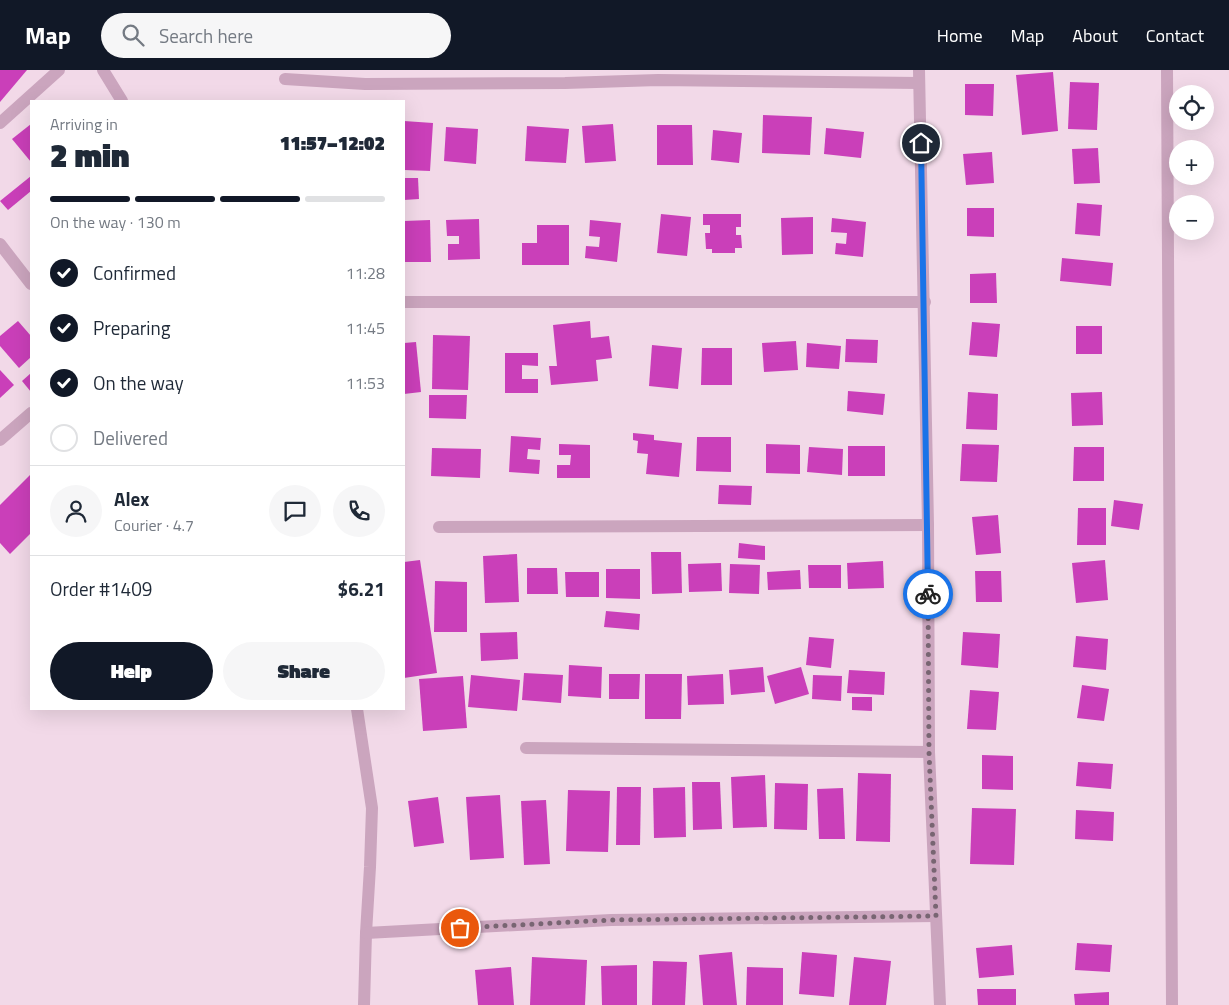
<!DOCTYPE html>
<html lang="en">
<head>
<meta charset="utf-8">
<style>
	body { margin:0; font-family:"Titillium Web",sans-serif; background:#f6f6f7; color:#1f2937; height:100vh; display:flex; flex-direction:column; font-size:19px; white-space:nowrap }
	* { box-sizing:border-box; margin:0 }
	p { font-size:16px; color:#747a83 }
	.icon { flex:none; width:28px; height:28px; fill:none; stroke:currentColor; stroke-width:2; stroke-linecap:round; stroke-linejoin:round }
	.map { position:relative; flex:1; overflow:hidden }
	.drawer { position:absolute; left:30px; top:30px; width:375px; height:610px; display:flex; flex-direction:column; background:#fff; border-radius:0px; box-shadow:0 5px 20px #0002 }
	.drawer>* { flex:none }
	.controls { position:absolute; left:1169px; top:15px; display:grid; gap:10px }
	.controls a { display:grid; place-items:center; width:45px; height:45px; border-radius:50%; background:#fff; box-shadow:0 5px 20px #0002; font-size:25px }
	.pin { position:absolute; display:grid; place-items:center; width:42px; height:42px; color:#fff; margin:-21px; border:2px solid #fff; border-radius:50%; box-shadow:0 1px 5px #0007 }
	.courier { position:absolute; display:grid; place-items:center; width:50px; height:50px; margin:-25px; border:4px solid #1a73e8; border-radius:50%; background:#fff; color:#222; box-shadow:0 1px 6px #0007 }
	.overview em { font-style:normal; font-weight:800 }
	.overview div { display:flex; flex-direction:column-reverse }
	.overview { display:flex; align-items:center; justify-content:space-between; height:85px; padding:0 20px }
	h1 { font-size:32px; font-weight:800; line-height:38px }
	.bar { display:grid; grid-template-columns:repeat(4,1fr); gap:8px 5px; align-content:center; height:60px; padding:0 20px }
	.bar i { height:6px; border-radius:4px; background:#e0e1e3 }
	.bar .on { background:#111827 }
	.bar p { grid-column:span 4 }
	.line { display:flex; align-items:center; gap:12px; padding:0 20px; border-top:1px solid #e0e1e3 }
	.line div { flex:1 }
	.round { display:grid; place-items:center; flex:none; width:52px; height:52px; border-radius:26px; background:#f6f6f7 }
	ol { padding:0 20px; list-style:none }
	li { display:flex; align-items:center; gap:15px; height:55px }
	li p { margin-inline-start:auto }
	li .icon { padding:5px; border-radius:50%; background:#111827; color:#fff; stroke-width:4 }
	li:last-child { color:#747a83 }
	li i { width:28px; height:28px; border:2px solid #e0e1e3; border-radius:50% }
	.action { display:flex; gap:10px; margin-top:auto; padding:10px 20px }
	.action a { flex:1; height:58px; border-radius:30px; background:#111827; color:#fff; font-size:20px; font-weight:800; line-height:58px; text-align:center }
	.action a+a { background:#f6f6f7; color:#1f2937 }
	header { display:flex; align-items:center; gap:30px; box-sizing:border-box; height:70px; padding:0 25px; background:#111827; color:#fff }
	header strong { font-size:24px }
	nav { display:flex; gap:28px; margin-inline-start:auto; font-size:18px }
	.search { width:350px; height:45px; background:#f6f6f7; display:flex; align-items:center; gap:12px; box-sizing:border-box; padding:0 18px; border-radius:28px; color:#747a83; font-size:19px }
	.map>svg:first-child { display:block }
	.building { fill:#ca3fb9 }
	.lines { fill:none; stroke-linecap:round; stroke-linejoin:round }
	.minor { stroke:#cba5be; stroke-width:12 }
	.done { stroke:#786572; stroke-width:5; stroke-dasharray:0 9 }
	.route { stroke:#1a73e8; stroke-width:6 }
</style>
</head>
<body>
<header>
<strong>Map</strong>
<div class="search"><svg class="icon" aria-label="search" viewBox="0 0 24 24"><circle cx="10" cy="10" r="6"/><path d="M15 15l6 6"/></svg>Search here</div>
<nav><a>Home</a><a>Map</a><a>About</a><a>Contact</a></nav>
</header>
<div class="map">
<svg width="1229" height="935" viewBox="0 0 1229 935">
	<rect width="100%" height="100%" fill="#f2d9e8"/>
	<!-- building -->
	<g class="building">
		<path d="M0,0h27l-27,32z"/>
		<path d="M1053,2l5,59 -36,4 -6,-60z"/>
		<path d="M1070,12l29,1 -2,47 -29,-1z"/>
		<path d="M965,14h29l-1,32 -28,-1z"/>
		<path d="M763,45l49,2 -2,38 -48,-2z"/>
		<path d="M404,51l29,2 -3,48 -26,-1z"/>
		<path d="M31,54v38l-19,-23z"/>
		<path d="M613,54l3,37 -31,2 -3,-37z"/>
		<path d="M657,55h35l1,40h-36z"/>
		<path d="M527,56l42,3 -3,34 -41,-2z"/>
		<path d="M446,57l32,2 -2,35 -32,-3z"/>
		<path d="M826,58l38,4 -3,26 -37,-4z"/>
		<path d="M713,60l29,3 -3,30 -28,-3z"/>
		<path d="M1098,78l2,35 -26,1 -2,-35z"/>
		<path d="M992,82l2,31 -28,2 -3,-31z"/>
		<path d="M31,106v15l-23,19 -8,-9z"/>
		<path d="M404,108h14l1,21 -15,1z"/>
		<path d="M1077,133l25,2 -2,31 -25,-2z"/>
		<path d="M967,138h27v29l-27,-1z"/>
		<path d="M661,144l30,3 -4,39 -30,-3z"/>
		<path d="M703,144h38v13h-5v8h5l1,13h-7v5h-23v-4h-6l-1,-16h5v-8h-7z"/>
		<path d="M813,147v37l-31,1 -1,-37z"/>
		<path d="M832,148l34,4 -3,35 -28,-3 1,-11 10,1 1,-11 -16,-1z"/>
		<path d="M479,149l1,40 -32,1v-16h11v-8h-12l-1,-16z"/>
		<path d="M430,150l1,42h-27v-41z"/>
		<path d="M590,150l31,3 -4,39 -32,-4 1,-12 13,1 1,-10 -11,-1z"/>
		<path d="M537,155h32v40h-47v-22h15z"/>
		<path d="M1062,188l51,5 -2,23 -51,-5z"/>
		<path d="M996,203l1,30h-27v-29z"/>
		<path d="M18,251l13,15v21l-12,11 -19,-22v-10z"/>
		<path d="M590,251l1,17 18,-2 3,22 -16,2 2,21 -47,4 -2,-19h8l-4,-41z"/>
		<path d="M972,252l28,2 -3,33 -28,-2z"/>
		<rect x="1076" y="256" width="26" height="28"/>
		<path d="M433,265l37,1 -2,54 -36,-1z"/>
		<path d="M846,269l32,1 -1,23 -32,-1z"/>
		<path d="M796,271l2,29 -34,2 -2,-29z"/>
		<path d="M416,272l5,50 -17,2v-51z"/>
		<path d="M807,273l34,3 -2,23 -33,-2z"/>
		<path d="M652,275l30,3 -4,41 -29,-3z"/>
		<path d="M702,278h30v37h-31z"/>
		<path d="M505,283h33v13l-16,-1v14h16v14h-33z"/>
		<path d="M0,300l14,15 -14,13z"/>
		<path d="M31,303v19l-9,-11z"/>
		<path d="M848,321l37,3 -2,21 -36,-4z"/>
		<path d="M968,322l30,2 -1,36 -31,-1z"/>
		<path d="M1102,322l1,33 -31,1 -1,-33z"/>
		<path d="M429,325h38l-1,24 -37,-1z"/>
		<path d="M633,363l21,2v5l28,3 -3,34 -33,-3 2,-20 -11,-1 1,-12 -5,-1z"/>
		<path d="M511,366l30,2 -1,12 -12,-1 -1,10 13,1 -1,14 -30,-2z"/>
		<path d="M697,367h34v35l-35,-1z"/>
		<path d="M559,374l31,1v33h-33v-13h13l1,-10h-12z"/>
		<path d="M766,374l34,1v29l-34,-1z"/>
		<path d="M962,374l37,1 -2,37 -37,-1z"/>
		<rect x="848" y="376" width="37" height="30"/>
		<path d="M809,377l34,2 -1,26 -35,-3z"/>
		<path d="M1074,377h30v34h-31z"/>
		<path d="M432,378l49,1 -1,29 -49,-2z"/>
		<path d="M31,404v59l-21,21 -10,-11v-38z"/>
		<path d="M719,415l33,1 -1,19 -33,-1z"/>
		<path d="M1114,430l29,4 -4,26 -28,-4z"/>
		<path d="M1078,438h28v37h-29z"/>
		<path d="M998,445l3,38 -25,2 -4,-38z"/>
		<path d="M739,473l26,3v14l-27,-2z"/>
		<path d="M651,482h30l1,41 -30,1z"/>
		<path d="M517,484l2,48 -34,1 -2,-47z"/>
		<path d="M420,490l17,113 -33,5v-116z"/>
		<path d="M1105,490l3,40 -32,3 -4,-40z"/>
		<path d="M883,491l1,27 -36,1 -1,-26z"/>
		<path d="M721,493l1,28 -33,1 -1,-28z"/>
		<path d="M730,494l30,1 -1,29 -30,-1z"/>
		<path d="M808,495h33v23h-32z"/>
		<path d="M527,498h30l1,26h-31z"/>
		<path d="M606,499h34v30l-34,-1z"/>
		<path d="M800,500l1,19 -33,1 -1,-18z"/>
		<path d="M975,501h26l1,31h-26z"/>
		<path d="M565,502h34v25h-33z"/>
		<path d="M435,511l32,1v50h-33z"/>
		<path d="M606,541l34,3 -1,16 -35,-3z"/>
		<path d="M517,562l1,27 -37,2 -1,-28z"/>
		<path d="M963,562l37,2 -2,34 -37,-3z"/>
		<path d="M1076,566l32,3 -2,31 -33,-3z"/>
		<path d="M809,567l25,2 -3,29 -25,-3z"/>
		<path d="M569,595l33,2 -1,31 -33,-2z"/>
		<path d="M763,597l2,25 -34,3 -2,-25z"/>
		<path d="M801,597l8,27 -34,10 -8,-28z"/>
		<path d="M849,600l36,2 -1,23 -37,-2z"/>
		<path d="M524,603l39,2 -2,28 -39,-3z"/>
		<path d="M609,604h31l-1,25h-30z"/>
		<path d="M645,604h37l-1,45h-36z"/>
		<path d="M723,604l1,30 -36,1 -1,-29z"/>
		<path d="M471,605l49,5 -3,31 -49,-4z"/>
		<path d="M813,605l29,1 -1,25 -29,-2z"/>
		<path d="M463,606l4,52 -44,3 -4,-52z"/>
		<path d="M1082,615l27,4 -5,32 -27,-3z"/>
		<path d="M970,620l29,2 -3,38 -29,-1z"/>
		<path d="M852,627h20v14l-20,-1z"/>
		<path d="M982,685l31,1v34l-31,-1z"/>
		<path d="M1078,692l35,2 -2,25 -35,-3z"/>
		<path d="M858,703l33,1 -1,68 -34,-1z"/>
		<path d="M765,705l2,52 -34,1 -2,-51z"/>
		<path d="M692,712h28l2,47 -29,1z"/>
		<path d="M775,713l33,1 -1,46 -33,-1z"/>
		<path d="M617,717h24l-1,58h-24z"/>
		<path d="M685,717l1,50 -32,1 -1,-50z"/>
		<path d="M843,718l2,51h-26l-2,-50z"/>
		<path d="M568,720l42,1 -2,61 -42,-1z"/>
		<path d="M500,725l4,63 -34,2 -4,-63z"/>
		<path d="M438,727l6,46 -30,4 -6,-46z"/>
		<path d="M546,730l4,64 -26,1 -3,-64z"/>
		<path d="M972,738l44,1 -2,56 -44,-1z"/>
		<path d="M1076,740l38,2 -1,29 -38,-2z"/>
		<path d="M1077,873l35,2 -2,27 -35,-2z"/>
		<path d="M1012,875l2,30 -35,3 -3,-30z"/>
		<path d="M732,882l5,53h-34l-4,-50z"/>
		<path d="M802,882l35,3 -3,42 -35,-3z"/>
		<path d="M532,887l55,3 -2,45h-55z"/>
		<path d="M854,887l37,4 -5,44h-37z"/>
		<path d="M653,891l34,1 -2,43h-33z"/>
		<path d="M637,895v40h-35l-1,-39z"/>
		<path d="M511,897l3,38h-36l-3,-35z"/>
		<path d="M747,897l36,1v37h-37z"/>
		<path d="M977,919h39v16h-38z"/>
		<path d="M1109,922v13h-34l-1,-11z"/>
	</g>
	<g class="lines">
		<!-- minor -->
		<g class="minor">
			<path d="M103,0l19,31"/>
			<path d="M919,0l9,455 1,227 11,253"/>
			<path d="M1167,0l5,935"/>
			<path d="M285,9l80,5 200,-1 93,-3 261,3"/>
			<path d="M0,53l59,-53"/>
			<path d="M0,174l31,40"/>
			<path d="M404,232h521"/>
			<path d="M0,370l31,-27"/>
			<path d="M439,457l489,-2"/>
			<path d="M357,639l15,99 -2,59 -4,66 -2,72"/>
			<path d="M526,678l403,4"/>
			<path d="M366,863l245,-13 325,-4"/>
		</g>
	</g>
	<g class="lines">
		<!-- done -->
		<path class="done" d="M460,858l151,-8 325,-4 -7,-164 -1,-158"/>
		<!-- route -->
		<path class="route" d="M921,73l7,451"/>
	</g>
</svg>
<div class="controls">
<a><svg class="icon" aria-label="locate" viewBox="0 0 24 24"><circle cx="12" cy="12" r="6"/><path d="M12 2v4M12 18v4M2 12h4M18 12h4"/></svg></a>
<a>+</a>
<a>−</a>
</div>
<div class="pin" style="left:460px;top:858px;background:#ea580c"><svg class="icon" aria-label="bag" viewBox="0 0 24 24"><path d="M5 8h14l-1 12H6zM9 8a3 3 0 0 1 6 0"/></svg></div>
<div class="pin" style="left:921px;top:73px;background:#1f2937"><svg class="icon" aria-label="home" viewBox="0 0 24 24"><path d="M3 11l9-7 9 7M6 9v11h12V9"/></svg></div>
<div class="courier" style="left:928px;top:524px"><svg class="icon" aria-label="bike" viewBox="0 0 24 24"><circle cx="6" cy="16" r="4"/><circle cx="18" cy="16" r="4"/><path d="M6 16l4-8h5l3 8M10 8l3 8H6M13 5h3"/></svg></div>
<section class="drawer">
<div class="overview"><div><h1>2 min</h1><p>Arriving in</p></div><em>11:57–12:02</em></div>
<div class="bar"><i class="on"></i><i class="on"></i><i class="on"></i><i></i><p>On the way · 130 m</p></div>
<ol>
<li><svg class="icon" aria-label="check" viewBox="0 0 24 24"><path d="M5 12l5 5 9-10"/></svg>Confirmed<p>11:28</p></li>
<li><svg class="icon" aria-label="check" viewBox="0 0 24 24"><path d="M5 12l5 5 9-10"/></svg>Preparing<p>11:45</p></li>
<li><svg class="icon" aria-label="check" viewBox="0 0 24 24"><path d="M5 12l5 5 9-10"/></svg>On the way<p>11:53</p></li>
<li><i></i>Delivered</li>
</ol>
<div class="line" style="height:90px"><a class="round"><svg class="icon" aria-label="person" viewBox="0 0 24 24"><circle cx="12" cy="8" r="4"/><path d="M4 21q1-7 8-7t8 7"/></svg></a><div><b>Alex</b><p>Courier · 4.7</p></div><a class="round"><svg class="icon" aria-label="chat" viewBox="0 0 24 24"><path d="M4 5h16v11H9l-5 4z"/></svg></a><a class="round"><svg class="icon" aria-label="phone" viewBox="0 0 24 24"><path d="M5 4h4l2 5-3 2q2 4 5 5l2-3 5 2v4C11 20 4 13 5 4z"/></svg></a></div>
<div class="line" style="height:65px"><div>Order #1409</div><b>$6.21</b></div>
<div class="action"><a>Help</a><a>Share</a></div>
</section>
</div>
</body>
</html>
